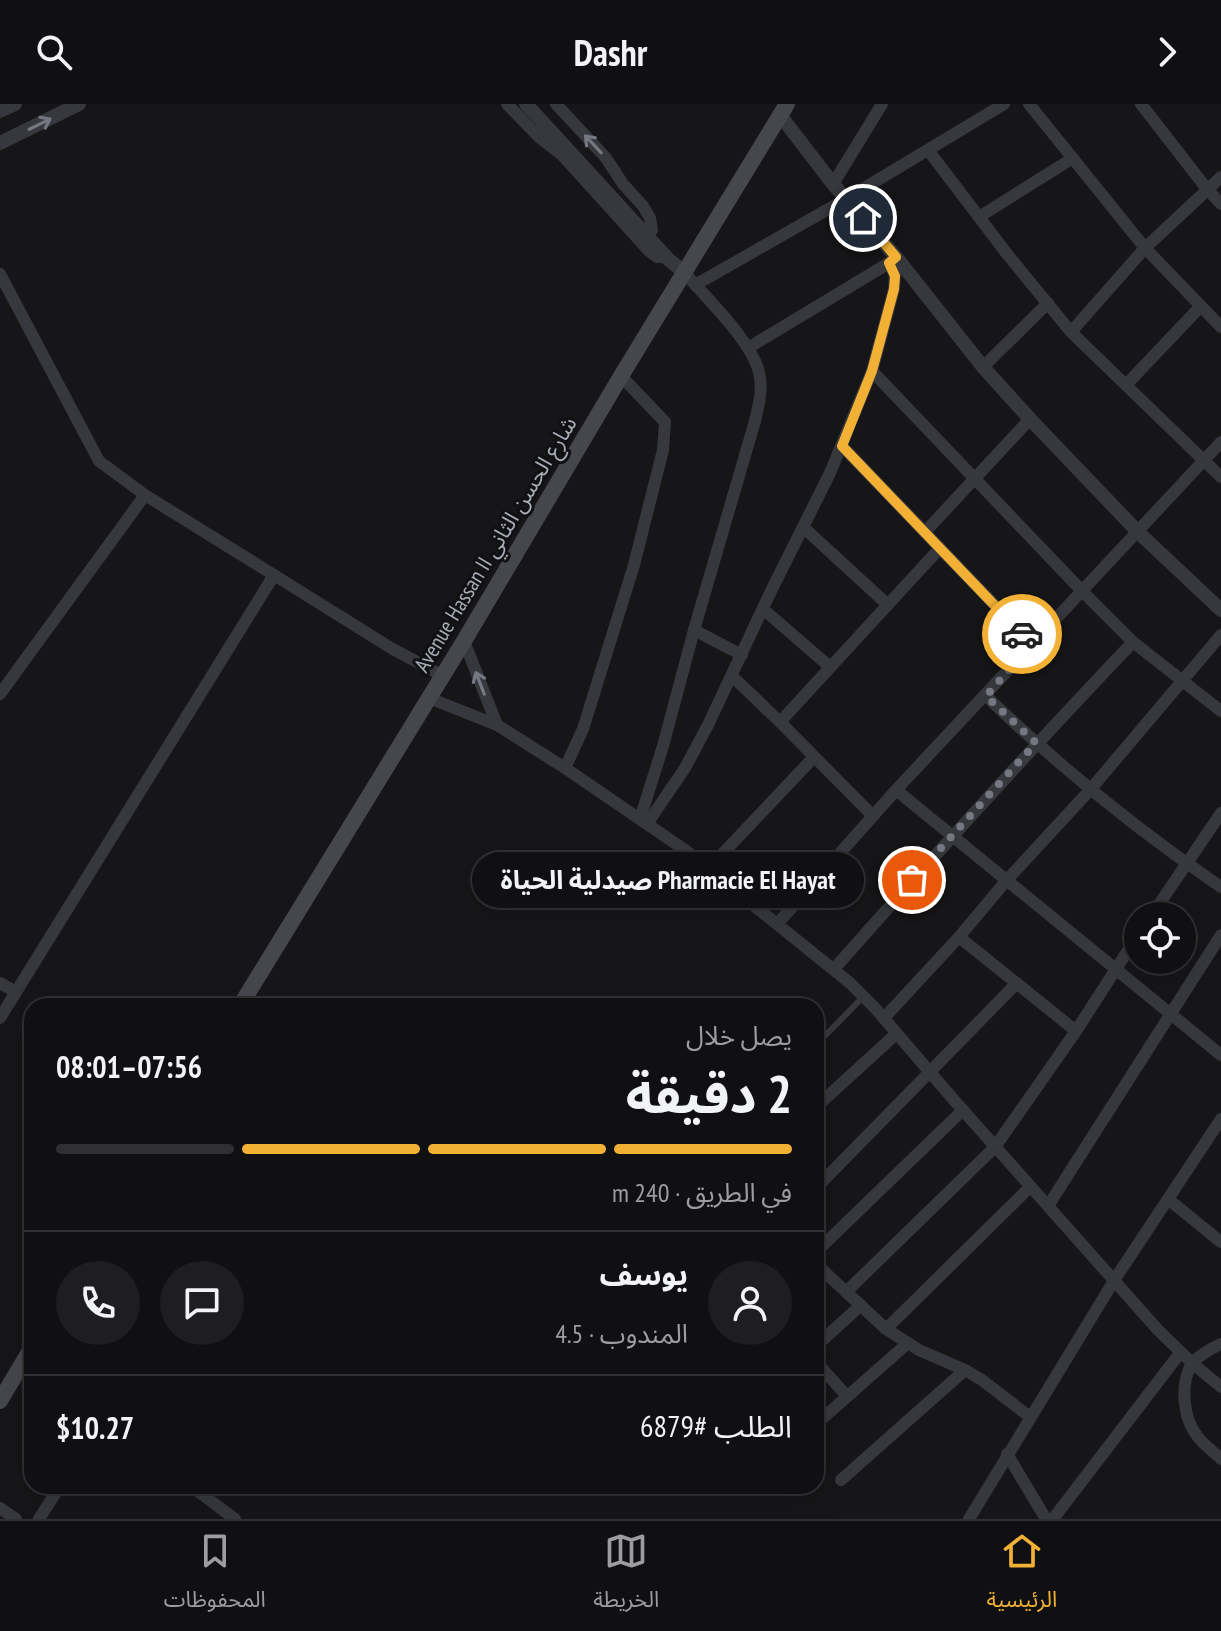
<!DOCTYPE html>
<html lang="ar">
<head>
<meta charset="utf-8">
<style>
	body { margin:0; font-family:"PT Sans Narrow","Noto Sans Arabic",sans-serif; background:#1e1e20; color:#f1f3f6; direction:rtl; height:100vh; display:flex; flex-direction:column; font-size:30px; white-space:nowrap }
	* { box-sizing:border-box; margin:0 }
	p { font-size:26px; color:#9c9d9f }
	.icon { flex:none; width:44px; height:44px; fill:none; stroke:currentColor; stroke-width:2; stroke-linecap:round; stroke-linejoin:round }
	.map { position:relative; flex:1; overflow:hidden; direction:ltr }
	.drawer { position:absolute; left:24px; top:894px; width:800px; height:496px; display:flex; flex-direction:column; background:#101012; border-radius:24px; box-shadow:0 8px 32px #0002,0 0 0 2px #303032; direction:rtl }
	.drawer>* { flex:none }
	.fabs { position:absolute; left:1124px; top:798px; display:grid; gap:16px }
	.fabs a { display:grid; place-items:center; width:72px; height:72px; border-radius:50%; background:#101012; box-shadow:0 8px 32px #0002,0 0 0 2px #303032; font-size:40px }
	.pin { position:absolute; display:grid; place-items:center; width:68px; height:68px; color:#fff; margin:-34px; border:4px solid #fff; border-radius:50%; box-shadow:0 2px 8px #0007 }
	.courier { position:absolute; display:grid; place-items:center; width:80px; height:80px; margin:-40px; border:6px solid #f2b134; border-radius:50%; background:#fff; color:#222; box-shadow:0 2px 10px #0007 }
	.bubble { position:absolute; height:56px; border-radius:28px; background:#101012; box-shadow:0 8px 32px #0002,0 0 0 2px #303032; font-size:26px; font-weight:700; line-height:56px; text-align:center; direction:rtl }
	.head em { font-style:normal; font-weight:700 }
	.head div { display:flex; flex-direction:column-reverse }
	.head { display:flex; align-items:center; justify-content:space-between; height:136px; padding:0 32px }
	h1 { font-size:52px; font-weight:700; line-height:60px }
	.bar { display:grid; grid-template-columns:repeat(4,1fr); gap:12px 8px; align-content:center; height:96px; padding:0 32px }
	.bar i { height:10px; border-radius:6px; background:#303032 }
	.bar .selected { background:#f2b134 }
	.bar p { grid-column:span 4 }
	.line { display:flex; align-items:center; gap:20px; padding:0 32px; border-top:2px solid #303032 }
	.line div { flex:1 }
	.round { display:grid; place-items:center; flex:none; width:84px; height:84px; border-radius:42px; background:#1e1e20 }
	header { display:flex; justify-content:space-between; align-items:center; height:104px; padding:0 32px; background:#101012; font-size:36px; font-weight:700 }
	.tab-bar { display:flex; justify-content:space-around; align-items:center; height:112px; border-top:2px solid #303032; background:#101012; font-size:22px; color:#9c9d9f }
	.tab-bar a { display:grid; justify-items:center; gap:4px }
	.tab-bar .selected { color:#f2b134 }
	.map>svg:first-child { display:block }
	.lines { fill:none; stroke-linecap:round; stroke-linejoin:round }
	.service { stroke:#37383d; stroke-width:6 }
	.minor { stroke:#37383d; stroke-width:12 }
	.tertiary { stroke:#37383d; stroke-width:14 }
	.secondary { stroke:#45474d; stroke-width:16 }
	.oneway { stroke:#757881 }
	.done { stroke:#757880; stroke-width:8; stroke-dasharray:0 14.4 }
	.route { stroke:#f2b134; stroke-width:10 }
	.labels { text-anchor:middle; dominant-baseline:central; stroke-width:6; stroke-linejoin:round; paint-order:stroke }
	.street-label { font-size:22px; fill:#a8adb8; stroke:#111113 }
</style>
</head>
<body>
<header><svg class="icon" aria-label="forward" viewBox="0 0 24 24"><path d="M9 5l7 7-7 7"/></svg>Dashr<svg class="icon" aria-label="search" viewBox="0 0 24 24"><circle cx="10" cy="10" r="6"/><path d="M15 15l6 6"/></svg></header>
<div class="map">
<svg width="1221" height="1415" viewBox="0 0 1221 1415">
	<rect width="100%" height="100%" fill="#161618"/>
	<g class="lines">
		<!-- service -->
		<path class="service" d="M816,941l48,-49"/>
		<!-- minor -->
		<g class="minor">
			<path d="M507,0l32,33 23,18 87,96 8,6h9"/>
			<path d="M556,0l50,54 17,26 20,22 7,12 2,12"/>
			<path d="M1029,0l116,144 76,79"/>
			<path d="M1141,0l66,85 14,15"/>
			<path d="M928,46l79,104 64,78 150,145"/>
			<path d="M833,80l49,-80"/>
			<path d="M979,113l94,-59"/>
			<path d="M0,170l99,187 46,34 129,80 117,73 52,28"/>
			<path d="M695,181l151,-86 158,-95"/>
			<path d="M1071,228l74,-84 76,-71"/>
			<path d="M748,244l141,-85 5,-4"/>
			<path d="M983,263l65,-64"/>
			<path d="M872,267l210,220 51,51 88,69"/>
			<path d="M1126,281l75,-79"/>
			<path d="M842,342l190,198"/>
			<path d="M803,423l85,78"/>
			<path d="M925,428l105,-113"/>
			<path d="M763,505l67,58"/>
			<path d="M694,526l48,25"/>
			<path d="M464,537l33,84"/>
			<path d="M732,572l48,46"/>
			<path d="M0,590l145,-199"/>
			<path d="M986,592c73,70 151,134 235,191"/>
			<path d="M429,594l68,27 68,43 120,82 165,133 25,25 78,91 205,231 34,33 29,24"/>
			<path d="M565,664l18,-39 51,-164 29,-115 2,-28 -44,-46"/>
			<path d="M896,686l325,265"/>
			<path d="M873,712l-93,-94 160,-174"/>
			<path d="M640,715l23,-73 31,-116 61,-209c4,-17 8,-32 4,-49 -8,-32 -53,-74 -75,-100"/>
			<path d="M647,720l38,-56 23,-43 63,-134 59,-118 42,-102 22,-82 1,-13 -6,-13"/>
			<path d="M709,764l105,-111"/>
			<path d="M1151,812l70,-103"/>
			<path d="M778,819l118,-133 325,-348"/>
			<path d="M959,833l117,94"/>
			<path d="M834,865c98,-111 197,-220 299,-327"/>
			<path d="M0,879l16,9"/>
			<path d="M0,914l274,-443"/>
			<path d="M884,914l75,-81 47,-56 84,-91 131,-155"/>
			<path d="M816,1003l80,-73"/>
			<path d="M816,1084l201,-205"/>
			<path d="M1168,1095l53,43"/>
			<path d="M1048,1102l173,-271"/>
			<path d="M816,1148l147,-142"/>
			<path d="M816,1160l70,65 33,21 46,20 17,10 48,37"/>
			<path d="M846,1188l149,-145 81,-116 62,-96"/>
			<path d="M886,1225l144,-142"/>
			<path d="M1221,1240c-9,4 -25,13 -30,21 -11,21 -8,54 7,72 6,8 16,15 23,22"/>
			<path d="M816,1242l45,-41"/>
			<path d="M816,1258l31,34"/>
			<path d="M816,1320l92,-81"/>
			<path d="M1007,1350l39,65"/>
			<path d="M841,1376l124,-110"/>
			<path d="M191,1382l44,33"/>
			<path d="M0,1404l16,11"/>
			<path d="M39,1415l21,-33"/>
			<path d="M969,1415l146,-240 106,-160"/>
			<path d="M1053,1415l127,-166"/>
		</g>
		<!-- tertiary -->
		<g class="tertiary">
			<path d="M526,0l143,156 15,12"/>
			<path d="M0,7l15,-7"/>
			<path d="M780,11l53,69 63,73 87,110 47,52 108,113 83,78"/>
			<path d="M0,39l79,-39"/>
		</g>
		<!-- secondary -->
		<g class="secondary">
			<path d="M240,902l224,-365 157,-265 166,-272"/>
			<path d="M0,1297l32,-54"/>
		</g>
	</g>
	<!-- one-way arrows -->
	<defs><path id="oneway-shaft" d="M-6 0H5M1.5-3L5.5 0L1.5 3" fill="none" stroke-width="1.6" stroke-linecap="round" stroke-linejoin="round" transform="scale(2)"/></defs>
	<g class="oneway">
		<use href="#oneway-shaft" transform="translate(40 20) rotate(-26)"/>
		<use href="#oneway-shaft" transform="translate(593 40) rotate(-133)"/>
		<use href="#oneway-shaft" transform="translate(480 579) rotate(-111)"/>
	</g>
	<g class="lines">
		<!-- done -->
		<path class="done" d="M912,776l124,-137 -50,-47 46,-52 -10,-10"/>
		<!-- route -->
		<path class="route" d="M863,114l33,39 -7,6 6,13 -1,13 -22,82 -30,75 180,188"/>
	</g>
	<g class="labels">
		<!-- street labels -->
		<g class="street-label">
			<text transform="translate(495 440) rotate(-59)">Avenue Hassan II شارع الحسن الثاني</text>
		</g>
	</g>
</svg>
<div class="fabs">
<a><svg class="icon" aria-label="locate" viewBox="0 0 24 24"><circle cx="12" cy="12" r="6"/><path d="M12 2v4M12 18v4M2 12h4M18 12h4"/></svg></a>
</div>
<div class="pin" style="left:912px;top:776px;background:#ea580c"><svg class="icon" aria-label="bag" viewBox="0 0 24 24"><path d="M5 8h14l-1 12H6zM9 8a3 3 0 0 1 6 0"/></svg></div>
<div class="pin" style="left:863px;top:114px;background:#1f2937"><svg class="icon" aria-label="home" viewBox="0 0 24 24"><path d="M3 11l9-7 9 7M6 9v11h12V9"/></svg></div>
<div class="courier" style="left:1022px;top:530px"><svg class="icon" aria-label="car" viewBox="0 0 24 24"><path d="M5 17H2v-5l4-1 3-4h7l3 4 3 1v5h-3M9 17h6M6 11h13"/><circle cx="7" cy="17" r="2"/><circle cx="17" cy="17" r="2"/></svg></div>
<div class="bubble" style="left:472px;top:748px;width:392px">Pharmacie El Hayat صيدلية الحياة</div>
<section class="drawer">
<div class="head"><div><h1>2 دقيقة</h1><p>يصل خلال</p></div><em>07:56–08:01</em></div>
<div class="bar"><i class="selected"></i><i class="selected"></i><i class="selected"></i><i></i><p>في الطريق · 240 m</p></div>
<div class="line" style="height:144px"><a class="round"><svg class="icon" aria-label="person" viewBox="0 0 24 24"><circle cx="12" cy="8" r="4"/><path d="M4 21q1-7 8-7t8 7"/></svg></a><div><b>يوسف</b><p>المندوب · 4.5</p></div><a class="round"><svg class="icon" aria-label="chat" viewBox="0 0 24 24"><path d="M4 5h16v11H9l-5 4z"/></svg></a><a class="round"><svg class="icon" aria-label="phone" viewBox="0 0 24 24"><path d="M5 4h4l2 5-3 2q2 4 5 5l2-3 5 2v4C11 20 4 13 5 4z"/></svg></a></div>
<div class="line" style="height:104px"><div>الطلب #6879</div><b>$10.27</b></div>
</section>
</div>
<nav class="tab-bar">
<a class="selected"><svg class="icon" aria-label="home" viewBox="0 0 24 24"><path d="M3 11l9-7 9 7M6 9v11h12V9"/></svg>الرئيسية</a>
<a><svg class="icon" aria-label="map" viewBox="0 0 24 24"><path d="M3 6l6-2 6 2 6-2v14l-6 2-6-2-6 2zM9 4v14M15 6v14"/></svg>الخريطة</a>
<a><svg class="icon" aria-label="saved" viewBox="0 0 24 24"><path d="M7 4h10v16l-5-4-5 4z"/></svg>المحفوظات</a>
</nav>
</body>
</html>
